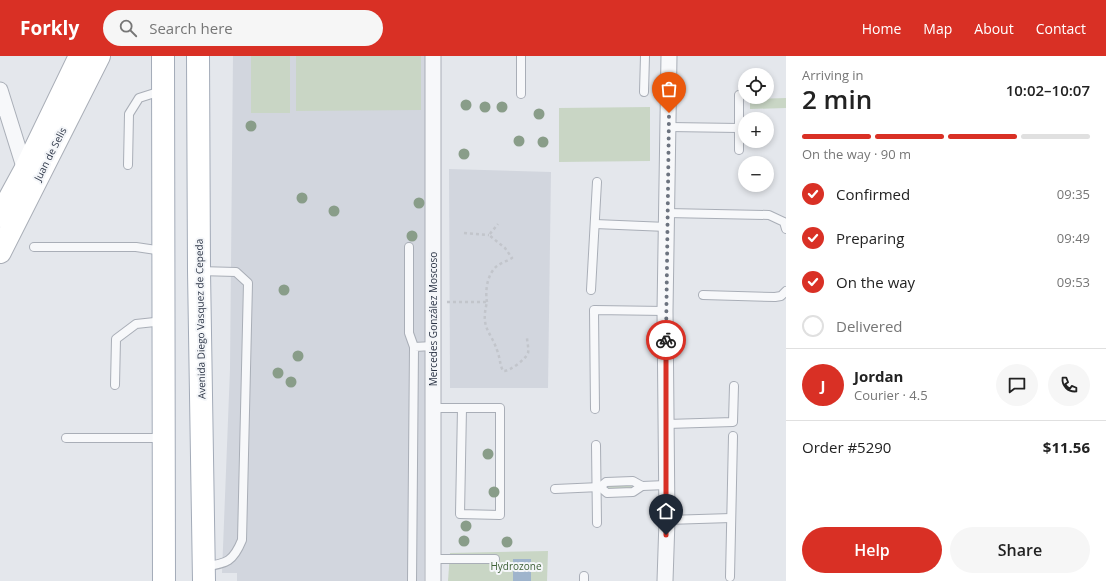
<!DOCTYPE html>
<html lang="en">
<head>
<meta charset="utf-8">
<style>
	body { margin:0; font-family:"Open Sans",sans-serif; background:#f6f6f6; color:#222; height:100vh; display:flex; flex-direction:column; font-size:15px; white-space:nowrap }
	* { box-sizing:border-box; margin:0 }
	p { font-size:13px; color:#767676 }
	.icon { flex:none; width:22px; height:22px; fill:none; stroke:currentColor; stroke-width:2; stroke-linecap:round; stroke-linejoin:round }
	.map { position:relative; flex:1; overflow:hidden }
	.details { display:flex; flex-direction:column; background:#fff; width:320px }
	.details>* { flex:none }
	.tools { position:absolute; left:738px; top:12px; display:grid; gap:8px }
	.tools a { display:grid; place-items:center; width:36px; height:36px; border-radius:50%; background:#fff; box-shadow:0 2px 6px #0003; font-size:20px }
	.pin { position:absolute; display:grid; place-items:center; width:34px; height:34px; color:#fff; margin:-41px -17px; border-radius:50% 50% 50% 0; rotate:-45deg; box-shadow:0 0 4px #0007 }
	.pin .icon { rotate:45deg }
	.courier { position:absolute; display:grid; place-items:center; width:40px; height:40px; margin:-20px; border:3px solid #d93025; border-radius:50%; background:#fff; color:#222; box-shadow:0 1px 5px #0007 }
	.head em { font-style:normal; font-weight:600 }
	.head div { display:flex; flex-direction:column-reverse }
	.head { display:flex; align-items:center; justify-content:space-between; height:68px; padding:0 16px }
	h1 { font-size:26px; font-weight:600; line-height:30px }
	.bar { display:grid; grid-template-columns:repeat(4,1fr); gap:6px 4px; align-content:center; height:48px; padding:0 16px }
	.bar i { height:5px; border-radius:3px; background:#e0e0e0 }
	.bar .on { background:#d93025 }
	.bar p { grid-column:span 4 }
	.line { display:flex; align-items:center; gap:10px; padding:0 16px; border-top:1px solid #e0e0e0 }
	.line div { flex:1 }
	.round { display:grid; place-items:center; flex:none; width:42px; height:42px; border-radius:21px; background:#f6f6f6 }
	ol { padding:0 16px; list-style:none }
	li { display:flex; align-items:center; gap:12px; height:44px }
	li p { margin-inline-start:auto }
	li .icon { padding:4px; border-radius:50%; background:#d93025; color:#fff; stroke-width:4 }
	li:last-child { color:#767676 }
	li i { width:22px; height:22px; border:2px solid #e0e0e0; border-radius:50% }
	.button { display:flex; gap:8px; margin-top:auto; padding:8px 16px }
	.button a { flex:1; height:46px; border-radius:24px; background:#d93025; color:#fff; font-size:16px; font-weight:600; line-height:46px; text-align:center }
	.button a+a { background:#f6f6f6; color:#222 }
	header { display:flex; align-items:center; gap:24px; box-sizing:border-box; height:56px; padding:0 20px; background:#d93025; color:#fff }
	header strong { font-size:19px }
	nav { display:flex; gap:22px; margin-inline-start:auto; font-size:14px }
	.search { width:280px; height:36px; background:#f6f6f6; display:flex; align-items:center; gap:10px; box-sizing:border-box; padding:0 14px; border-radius:22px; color:#767676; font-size:15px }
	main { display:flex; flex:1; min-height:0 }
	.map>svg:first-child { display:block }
	.built { fill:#d2d6de }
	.green { fill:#c9d6c5 }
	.water { fill:#9fb4cc }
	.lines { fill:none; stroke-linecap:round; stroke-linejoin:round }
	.service-casing { stroke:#a9aeb7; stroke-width:10 }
	.minor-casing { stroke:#a9aeb7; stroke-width:17 }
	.secondary-casing { stroke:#a9aeb7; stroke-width:24 }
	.primary-casing { stroke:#a3abb8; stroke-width:24 }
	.path { stroke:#c2c5cb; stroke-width:2.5; stroke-dasharray:3 3; stroke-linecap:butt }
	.service { stroke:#f7f8fa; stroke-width:8 }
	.minor { stroke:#f7f8fa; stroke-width:15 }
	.secondary { stroke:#fff; stroke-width:22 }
	.primary { stroke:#fff; stroke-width:22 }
	.tree { fill:#899d89 }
	.done { stroke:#6c737f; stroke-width:4; stroke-dasharray:0 7.2 }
	.route { stroke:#d93025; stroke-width:5 }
	.labels { text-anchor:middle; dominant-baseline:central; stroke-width:4; stroke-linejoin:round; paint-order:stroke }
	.street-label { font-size:10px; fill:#2b3445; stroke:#f4f6f9 }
	.park-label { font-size:10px; fill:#3f6138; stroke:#f4f6f9 }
</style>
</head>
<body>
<header>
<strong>Forkly</strong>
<div class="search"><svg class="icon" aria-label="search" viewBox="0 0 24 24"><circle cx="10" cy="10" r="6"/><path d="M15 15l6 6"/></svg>Search here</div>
<nav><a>Home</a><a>Map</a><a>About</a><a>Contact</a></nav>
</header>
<main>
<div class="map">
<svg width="786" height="525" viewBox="0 0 786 525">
	<rect width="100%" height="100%" fill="#e4e7ec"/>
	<!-- built -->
	<g class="built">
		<path d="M233,0h193l-2,525h-187v-8h-15l8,-204z"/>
		<path d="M449,113l102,3 -3,216h-98z"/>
	</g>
	<!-- green -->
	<g class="green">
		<rect x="251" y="0" width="39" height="57"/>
		<path d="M296,0h125v54l-125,1z"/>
		<path d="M786,42v10l-36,1v-10z"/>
		<path d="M650,51v54l-91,1v-54z"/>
		<path d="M607,429h25v1l-1,2 -25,1z"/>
		<path d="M548,495l-1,30h-99l2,-28z"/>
	</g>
	<!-- water -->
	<rect class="water" x="513" y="503" width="18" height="22"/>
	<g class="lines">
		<defs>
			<g id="service">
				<path d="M521,0v38"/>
				<path d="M644,36l1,-36"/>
				<path d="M669,71l70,1v-33"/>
				<path d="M739,94v-22"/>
				<path d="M128,109l1,-51 10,-16 22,-7"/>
				<path d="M667,157l102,2 15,7 2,7"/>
				<path d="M595,168l72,3"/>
				<path d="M34,191h102l27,4"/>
				<path d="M409,191v86l5,14"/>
				<path d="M199,215l37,1 12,11 -6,257c-9,22 -15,23 -37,27"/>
				<path d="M591,234l6,-108"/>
				<path d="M703,239l72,2 6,-1 5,-5"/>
				<path d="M115,329l1,-46 20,-15 28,-3"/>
				<path d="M434,352h66v107l-40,-1 2,-106"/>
				<path d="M595,353l-1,-99 71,1"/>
				<path d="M667,368l66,-2 1,-36"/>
				<path d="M66,382h97"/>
				<path d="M596,389l1,78"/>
				<path d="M600,431l6,-5 27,-1 9,5 24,-1"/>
				<path d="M555,433l45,-2 7,6 26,-1 9,-6"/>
				<path d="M667,464l64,-2"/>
				<path d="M434,503h61"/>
				<path d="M730,521l3,-141"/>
				<path d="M412,525l2,-234 19,-1"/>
				<path d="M584,525v-5"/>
			</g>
			<g id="minor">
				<path d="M0,34l25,80"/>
				<path d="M433,525v-525"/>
				<path d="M665,525l2,-61 -2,-209 4,-255"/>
			</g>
			<g id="secondary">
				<path d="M0,160l25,-46 55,-114"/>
				<path d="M0,196l99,-196"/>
			</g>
			<g id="primary">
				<path d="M163,0l1,525"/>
				<path d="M198,0l1,215 5,310"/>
			</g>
		</defs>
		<!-- service casing -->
		<use href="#service" class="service-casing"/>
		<!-- minor casing -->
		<use href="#minor" class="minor-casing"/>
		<!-- secondary casing -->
		<use href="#secondary" class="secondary-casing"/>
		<!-- primary casing -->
		<use href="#primary" class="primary-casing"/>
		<!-- path -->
		<g class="path">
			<path d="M464,177l25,2"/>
			<path d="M447,246h40c-7,28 4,28 11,51 2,6 2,12 5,18 6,1 23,-12 25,-18 1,-5 -1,-11 -1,-16"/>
			<path d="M487,246c-2,-11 0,-28 10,-36 4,-3 10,-5 15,-8l-7,-10 -16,-13 9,-11"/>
		</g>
		<!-- service -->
		<use href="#service" class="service"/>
		<!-- minor -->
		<use href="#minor" class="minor"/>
		<!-- secondary -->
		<use href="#secondary" class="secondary"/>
		<!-- primary -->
		<use href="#primary" class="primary"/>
	</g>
	<!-- trees -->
	<g class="tree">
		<circle cx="466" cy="49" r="5.5"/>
		<circle cx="485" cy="51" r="5.5"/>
		<circle cx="502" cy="51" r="5.5"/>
		<circle cx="539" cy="58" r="5.5"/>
		<circle cx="251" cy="70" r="5.5"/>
		<circle cx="519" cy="85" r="5.5"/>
		<circle cx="543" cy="86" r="5.5"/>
		<circle cx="464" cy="98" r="5.5"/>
		<circle cx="302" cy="142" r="5.5"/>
		<circle cx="419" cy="147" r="5.5"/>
		<circle cx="334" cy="155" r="5.5"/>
		<circle cx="412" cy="180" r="5.5"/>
		<circle cx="284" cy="234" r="5.5"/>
		<circle cx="298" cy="300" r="5.5"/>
		<circle cx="278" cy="317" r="5.5"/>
		<circle cx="291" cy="326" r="5.5"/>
		<circle cx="488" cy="398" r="5.5"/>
		<circle cx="494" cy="436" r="5.5"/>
		<circle cx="466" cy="470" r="5.5"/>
		<circle cx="464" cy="485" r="5.5"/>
		<circle cx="507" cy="486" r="5.5"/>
	</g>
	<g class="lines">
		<!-- done -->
		<path class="done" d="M666,284l3,-227"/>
		<!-- route -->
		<path class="route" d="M666,284v195"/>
	</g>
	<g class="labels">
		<!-- street labels -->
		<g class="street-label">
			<text transform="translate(50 98) rotate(-63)">Juan de Selis</text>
			<text transform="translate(200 263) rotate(-91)">Avenida Diego Vasquez de Cepeda</text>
			<text transform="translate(433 263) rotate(-90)">Mercedes González Moscoso</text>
		</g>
		<!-- park labels -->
		<g class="park-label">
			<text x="516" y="510">Hydrozone</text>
		</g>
	</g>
</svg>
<div class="tools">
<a><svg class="icon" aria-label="locate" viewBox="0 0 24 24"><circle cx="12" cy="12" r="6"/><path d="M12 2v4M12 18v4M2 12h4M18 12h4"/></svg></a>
<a>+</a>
<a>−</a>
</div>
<div class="pin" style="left:669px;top:57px;background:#ea580c"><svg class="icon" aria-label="bag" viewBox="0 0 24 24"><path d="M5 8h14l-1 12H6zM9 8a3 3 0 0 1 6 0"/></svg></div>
<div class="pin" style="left:666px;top:479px;background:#1f2937"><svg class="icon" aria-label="home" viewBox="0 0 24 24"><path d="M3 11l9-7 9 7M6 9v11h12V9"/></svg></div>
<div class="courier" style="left:666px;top:284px"><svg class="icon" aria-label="bike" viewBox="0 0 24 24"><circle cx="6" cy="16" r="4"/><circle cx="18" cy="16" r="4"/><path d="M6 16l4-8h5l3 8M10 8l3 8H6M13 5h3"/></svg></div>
</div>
<section class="details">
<div class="head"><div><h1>2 min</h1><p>Arriving in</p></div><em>10:02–10:07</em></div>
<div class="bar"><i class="on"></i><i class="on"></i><i class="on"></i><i></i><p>On the way · 90 m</p></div>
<ol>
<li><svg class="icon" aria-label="check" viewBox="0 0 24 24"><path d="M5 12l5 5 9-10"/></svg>Confirmed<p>09:35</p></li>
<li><svg class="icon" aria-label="check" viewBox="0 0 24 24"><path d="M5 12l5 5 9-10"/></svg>Preparing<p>09:49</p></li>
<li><svg class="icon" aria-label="check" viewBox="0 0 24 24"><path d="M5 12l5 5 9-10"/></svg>On the way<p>09:53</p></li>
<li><i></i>Delivered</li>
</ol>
<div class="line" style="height:72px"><b class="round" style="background:#d93025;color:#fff">J</b><div><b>Jordan</b><p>Courier · 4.5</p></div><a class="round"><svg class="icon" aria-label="chat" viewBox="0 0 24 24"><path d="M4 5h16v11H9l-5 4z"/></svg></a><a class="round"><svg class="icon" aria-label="phone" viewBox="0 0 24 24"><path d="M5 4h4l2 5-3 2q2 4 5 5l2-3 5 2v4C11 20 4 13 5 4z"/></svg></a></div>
<div class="line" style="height:52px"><div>Order #5290</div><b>$11.56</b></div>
<div class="button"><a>Help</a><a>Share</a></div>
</section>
</main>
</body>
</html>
